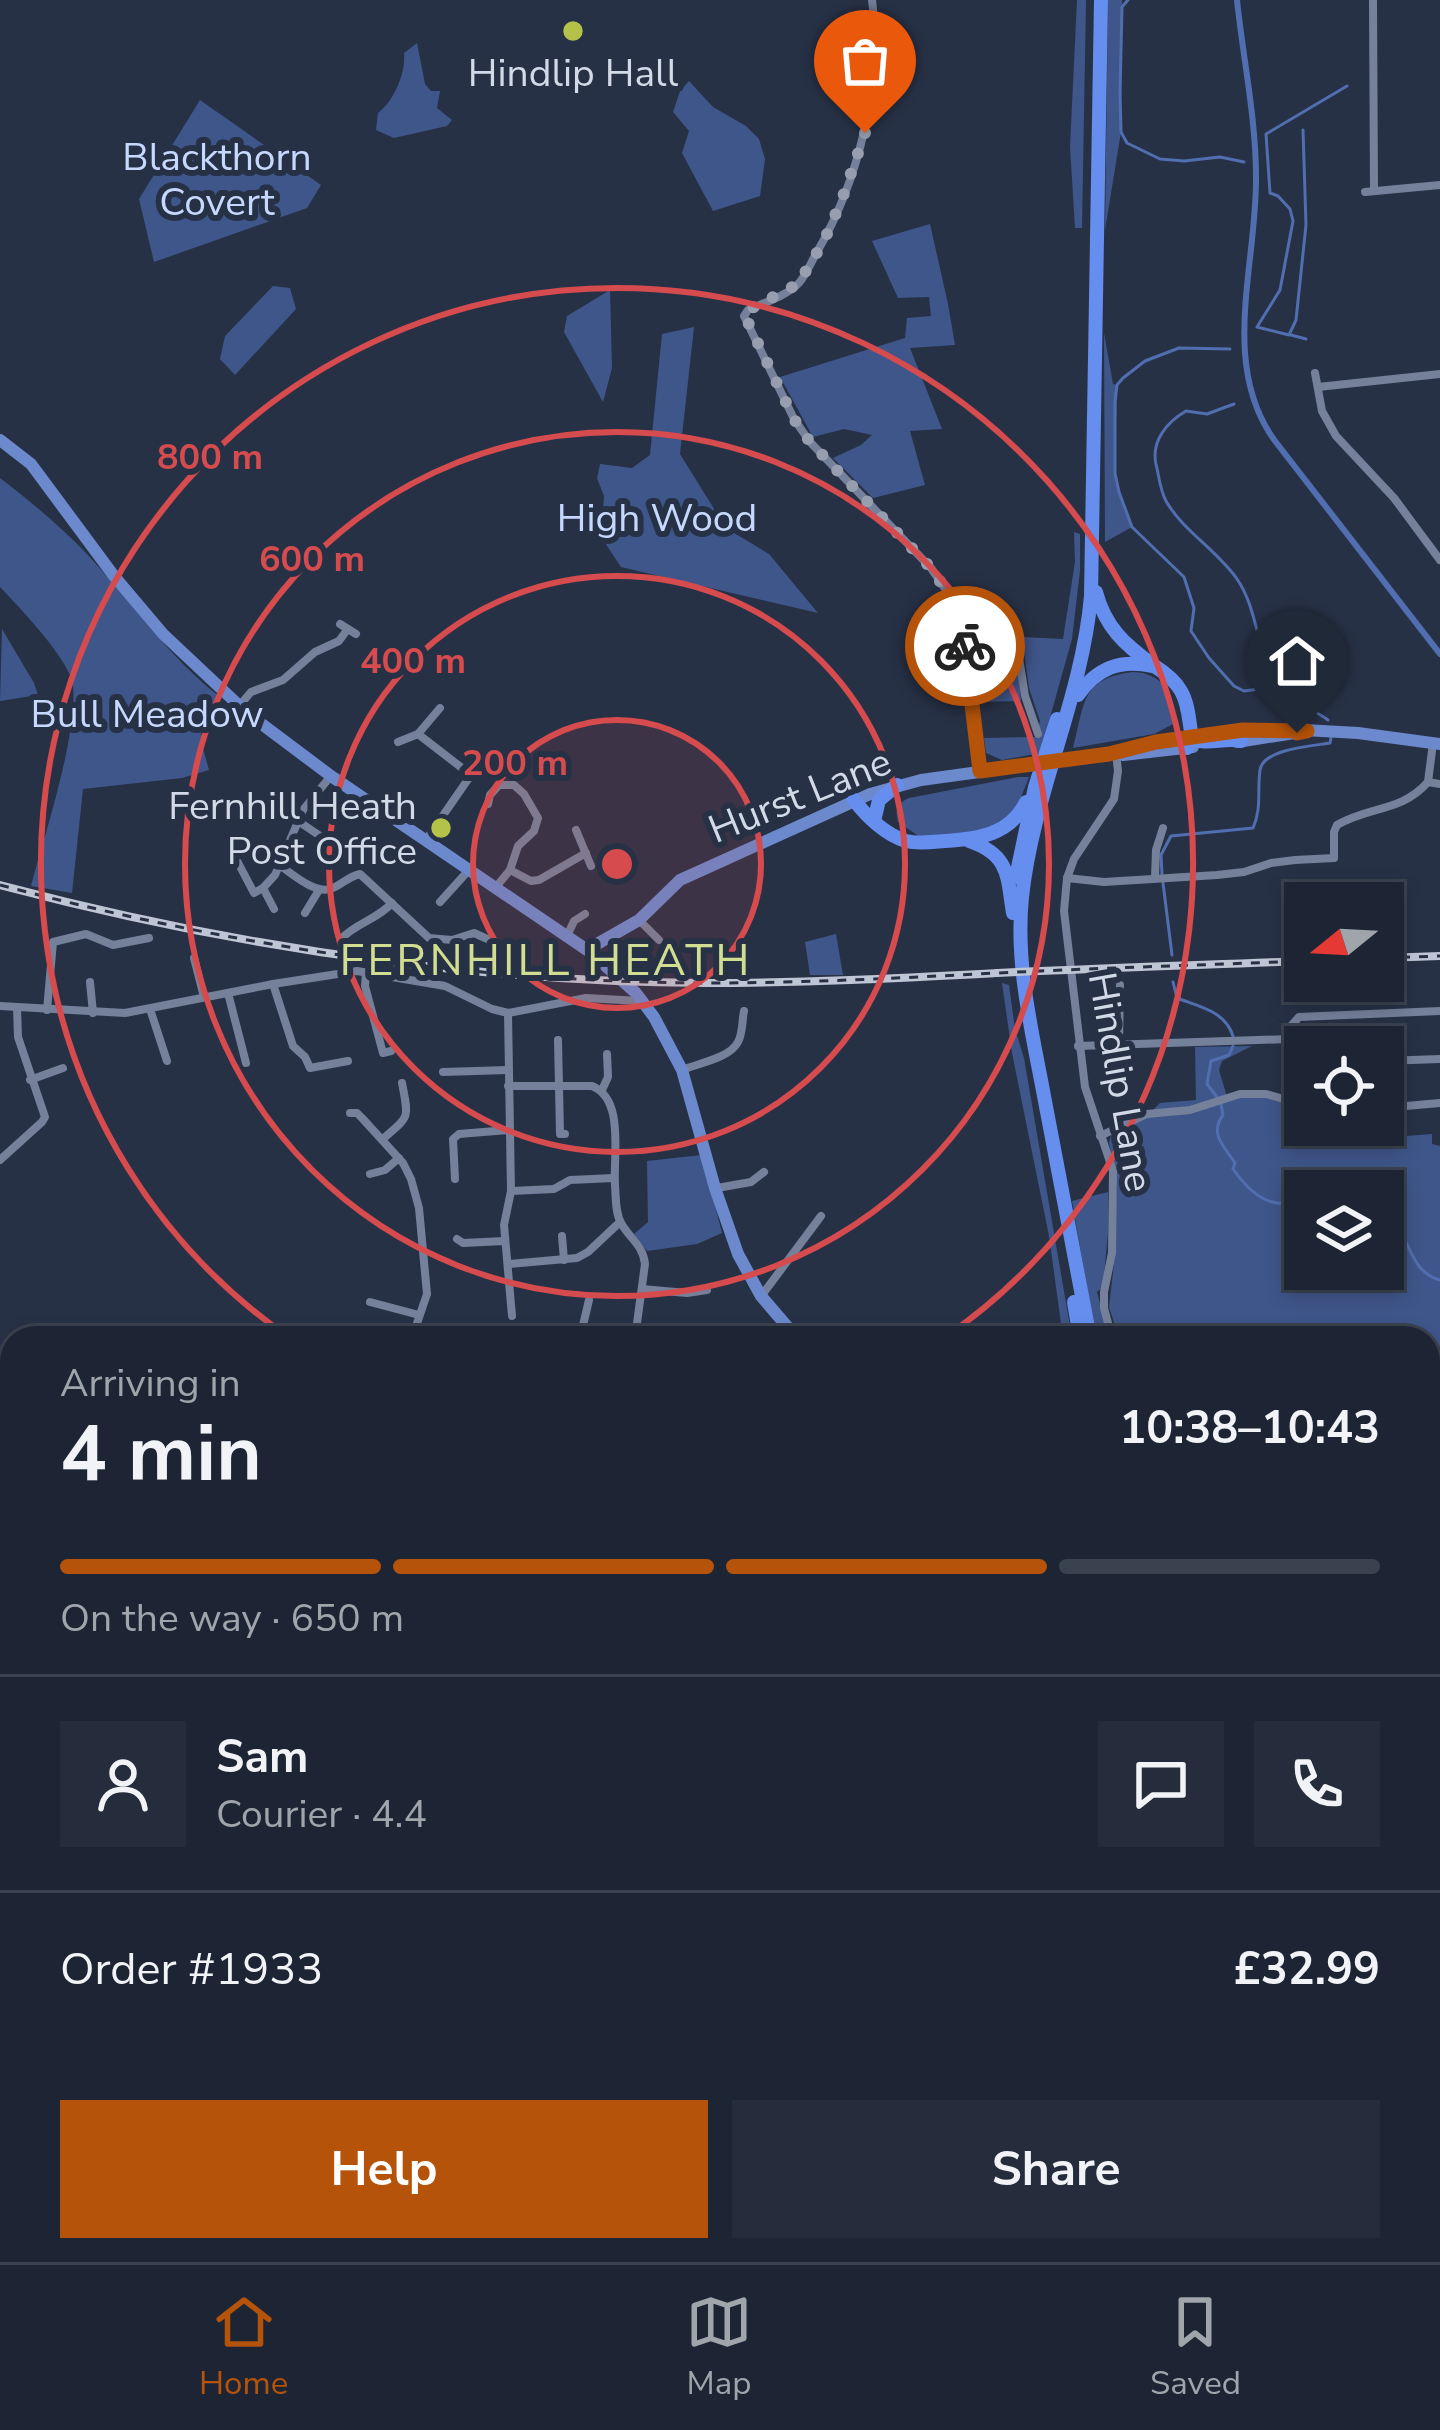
<!DOCTYPE html>
<html lang="en">
<head>
<meta charset="utf-8">
<style>
	body { margin:0; font-family:"Nunito Sans",sans-serif; background:#252d3c; color:#f1f3f6; height:100vh; display:flex; flex-direction:column; font-size:45px; white-space:nowrap }
	* { box-sizing:border-box; margin:0 }
	p { font-size:39px; color:#a0a5ac }
	.icon { flex:none; width:66px; height:66px; fill:none; stroke:currentColor; stroke-width:2; stroke-linecap:round; stroke-linejoin:round }
	.map { position:relative; flex:1; overflow:hidden }
	.side { position:absolute; left:0px; top:1326px; width:1440px; height:936px; display:flex; flex-direction:column; background:#1d2534; border-radius:36px 36px 0 0; box-shadow:0 6px 18px #0003,0 0 0 3px #3b424f }
	.side>* { flex:none }
	.needle { width:78px; rotate:252deg }
	.tools { position:absolute; left:1284px; top:882px; display:grid; gap:24px }
	.tools a { display:grid; place-items:center; width:120px; height:120px; border-radius:0px; background:#1d2534; box-shadow:0 6px 18px #0003,0 0 0 3px #3b424f; font-size:60px }
	.pin { position:absolute; display:grid; place-items:center; width:102px; height:102px; color:#fff; margin:-123px -51px; border-radius:50% 50% 50% 0; rotate:-45deg; box-shadow:0 0 12px #0007 }
	.pin .icon { rotate:45deg }
	.courier { position:absolute; display:grid; place-items:center; width:120px; height:120px; margin:-60px; border:9px solid #b45309; border-radius:50%; background:#fff; color:#222; box-shadow:0 3px 15px #0007 }
	.headline em { font-style:normal; font-weight:700 }
	.headline div { display:flex; flex-direction:column-reverse }
	.headline { display:flex; align-items:center; justify-content:space-between; height:204px; padding:0 60px }
	h1 { font-size:78px; font-weight:700; line-height:90px }
	.bar { display:grid; grid-template-columns:repeat(4,1fr); gap:18px 12px; align-content:center; height:144px; padding:0 60px }
	.bar i { height:15px; border-radius:9px; background:#3b424f }
	.bar .on { background:#b45309 }
	.bar p { grid-column:span 4 }
	.line { display:flex; align-items:center; gap:30px; padding:0 60px; border-top:3px solid #3b424f }
	.line div { flex:1 }
	.round { display:grid; place-items:center; flex:none; width:126px; height:126px; border-radius:0px; background:#252d3c }
	.action { display:flex; gap:24px; margin-top:auto; padding:24px 60px }
	.action a { flex:1; height:138px; border-radius:0px; background:#b45309; color:#fff; font-size:48px; font-weight:700; line-height:138px; text-align:center }
	.action a+a { background:#252d3c; color:#f1f3f6 }
	.menu { display:flex; justify-content:space-around; align-items:center; height:168px; border-top:3px solid #3b424f; background:#1d2534; font-size:33px; color:#a0a5ac }
	.menu a { display:grid; justify-items:center; gap:6px }
	.menu .on { color:#b45309 }
	.map>svg:first-child { display:block }
	.green { fill:#3f568a; fill-rule:evenodd }
	.water { fill:#516eb0 }
	.lines { fill:none; stroke-linecap:round; stroke-linejoin:round }
	.stream { stroke:#516eb0; stroke-width:3 }
	.canal { stroke:#516eb0; stroke-width:6 }
	.minor { stroke:#75819a; stroke-width:8 }
	.major { stroke:#6b89cc; stroke-width:12 }
	.highway { stroke:#658eee; stroke-width:14 }
	.rail-casing { stroke:#bec5d4; stroke-width:8 }
	.rail { stroke:#273146; stroke-width:3; stroke-dasharray:9; stroke-linecap:butt }
	.done { stroke:#969eaf; stroke-width:12; stroke-dasharray:0 21.6 }
	.route { stroke:#b45309; stroke-width:15 }
	.ring { fill:none; stroke:#d54b4e; stroke-width:6 }
	.poi-dot { fill:#b4c24a; stroke:#273146; stroke-width:4.5 }
	.labels { text-anchor:middle; dominant-baseline:central; stroke-width:12; stroke-linejoin:round; paint-order:stroke }
	.poi-label { font-size:39px; fill:#d2d9e7; stroke:#273146 }
	.park-label { font-size:39px; fill:#c7d8fe; stroke:#273146 }
	.street-label { font-size:39px; fill:#d2d9e7; stroke:#273146 }
	.quarter-label { font-size:45px; letter-spacing:3px; fill:#d1dd90; stroke:#273146 }
	.centre { fill:#d54b4e; stroke:#273146; stroke-width:6 }
	.ring-label { font-size:36px; text-anchor:middle; font-weight:bold; fill:#d54b4e; stroke:#273146; stroke-width:12; stroke-linejoin:round; paint-order:stroke }
</style>
</head>
<body>
<div class="map">
<svg width="1440" height="2262" viewBox="0 0 1440 2262">
	<rect width="100%" height="100%" fill="#273146"/>
	<!-- green -->
	<g class="green">
		<path d="M1077,0h9l-4,228h-7l-5,-81z"/>
		<path d="M1108,0h14l-1,132 -16,98z"/>
		<path d="M417,43l8,41 6,7h9l-3,17 15,12 -5,6 -53,12 -18,-8 2,-17c16,-12 28,-40 26,-60z"/>
		<path d="M689,81l24,26 33,19 13,13 6,20 -5,37 -47,15 -31,-58 7,-22 -16,-19 7,-21z"/>
		<path d="M200,100l121,85 -14,23 -153,54 -15,-63z"/>
		<path d="M930,224l18,80 7,41 -45,3 32,81 -32,2 15,54 -52,13 -40,-40 28,-13 11,-10 -28,-6 -31,8 -33,-60 125,-39 2,-20 24,-2 -2,-19 -31,1 -26,-57z"/>
		<path d="M273,286l17,2 6,21 -61,66 -15,-16 5,-23z"/>
		<path d="M610,290l2,78 -9,34 -39,-70 3,-16z"/>
		<path d="M694,327l-14,127 46,74 43,26 49,59 -197,-46 -20,-30 3,-41 -7,-18 3,-14 32,4 18,-13 12,-121z"/>
		<path d="M1104,333l9,51 4,1 -2,88 4,19 13,35 -27,15z"/>
		<path d="M0,478c30,23 59,47 85,74 46,49 82,104 135,145l-18,18 -1,26 8,29 -27,8 -99,11 -11,104 -41,-7c11,-43 55,-175 39,-211 -12,-27 -49,-66 -70,-88z"/>
		<path d="M1074,532l6,2v37l-8,68 -32,114 -38,7 -16,-7 -2,-15 51,-1 5,-16 -11,-33 -7,-51 41,2 12,-77z"/>
		<path d="M982,606c40,17 35,58 39,95l-41,1 -7,-61 -9,-24z"/>
		<path d="M2,629l32,54 4,12 -38,6z"/>
		<path d="M1132,672c30,0 45,24 43,51l-21,11 -81,14c12,-44 7,-69 59,-76z"/>
		<path d="M1018,777h11l-13,33 -12,13 -24,11 -60,3 -22,-15c-3,-13 -2,-18 11,-24z"/>
		<path d="M836,934l7,41h-33l-5,-33z"/>
		<path d="M1002,983l7,2 6,44 9,29 48,280h-9l-14,-102 -37,-183z"/>
		<path d="M1252,1046l-30,15 -3,9 9,30 28,-5 49,13v17h58l2,14 67,-5v10l8,2v577l-12,-4v-381h-309l-10,-31 6,-52 -1,-28 3,-39 -8,-45 2,-8 28,-16 16,-4 -1,-6 6,-6 36,-3 -1,-53zM1305,1191h78v78h-78z"/>
		<path d="M702,1155l20,78 -25,11 -50,7 -13,-17 14,-12 -1,-61z"/>
		<path d="M1108,1192v40l-5,55 -6,5 12,46h-13l-24,-137z"/>
		<path d="M0,1515l12,10v152l-12,11z"/>
	</g>
	<!-- water -->
	<path class="water" d="M0,1858l12,39v68l-8,17 2,7 6,3v17l-11,6 -1,-52 6,-18 -6,-45z"/>
	<g class="lines">
		<!-- stream -->
		<g class="stream">
			<path d="M1128,0l-6,7 -2,86 1,39 6,11 33,16 24,2 36,-4 24,5"/>
			<path d="M1303,130l3,95 -10,95 -7,15 -32,-8 23,-37 13,-69 -3,-12 -12,-13 -8,-3 -4,-59 81,-48"/>
			<path d="M1291,335l15,4"/>
			<path d="M1230,349l-51,-1 -34,13 -22,17 -6,7 -2,17v71l4,19 13,35 52,50 10,31 -3,23 18,27 25,28 10,5 15,-2 18,6 10,-2c10,12 28,17 41,27"/>
			<path d="M1234,404l-27,10 -21,-3c-19,11 -35,30 -30,53 3,12 4,26 10,37 17,30 51,49 71,78 16,23 19,53 28,80 16,10 31,25 38,43"/>
			<path d="M1162,874l-1,-19 10,-19 82,-8c9,-20 4,-37 7,-58 3,-21 52,-24 70,-27l1,-5"/>
			<path d="M1163,883l9,72"/>
			<path d="M1173,982l4,16c23,9 48,13 56,38"/>
			<path d="M1217,1097l-10,-13 4,-23 18,-6 4,-9"/>
			<path d="M1221,1104l2,11c-14,19 1,31 12,48l-2,6c19,27 39,42 72,31"/>
			<path d="M1383,1214c28,12 22,57 57,66"/>
			<path d="M1440,1433c-11,22 -11,68 0,88"/>
		</g>
		<!-- canal -->
		<path class="canal" d="M1237,0c6,58 19,118 19,177 1,88 -37,187 19,264l165,213"/>
		<!-- minor -->
		<g class="minor">
			<path d="M872,0c12,81 -14,182 -55,252 -6,10 -11,24 -19,32 -12,12 -35,19 -50,26l-4,6 50,103 16,23 121,126 19,28 14,41 15,134"/>
			<path d="M1373,0l1,191"/>
			<path d="M1365,192l75,-7"/>
			<path d="M1315,373l7,38 14,25 58,62 46,62"/>
			<path d="M1318,387l122,-13"/>
			<path d="M957,613l25,-12 32,25 11,70 13,38"/>
			<path d="M340,624l16,10"/>
			<path d="M240,705l11,-13 32,-12 32,-28 24,-11 8,-11"/>
			<path d="M398,742l20,-8"/>
			<path d="M1428,782l12,2"/>
			<path d="M488,804l2,-9 9,-10h15l10,9 14,24 -4,13 -16,15 -8,24 -14,17"/>
			<path d="M298,821l34,23"/>
			<path d="M576,830l15,36"/>
			<path d="M426,840l45,-65 -53,-41 22,-26"/>
			<path d="M234,855l20,38 9,-5 11,21"/>
			<path d="M279,865c14,9 37,31 54,23 11,-5 15,-11 27,-14l69,64 23,2 22,-7 20,9"/>
			<path d="M510,870l21,11 8,-1 47,-27"/>
			<path d="M1067,878l37,4 113,-7 27,-3 27,-9 24,-3 39,-2v-26l3,-7c34,-20 63,-12 91,-43l5,-39"/>
			<path d="M1155,878l1,-28 7,-22"/>
			<path d="M263,888l12,-13 28,-65 27,-33"/>
			<path d="M440,902l28,-31"/>
			<path d="M305,913l14,-23"/>
			<path d="M639,920l20,20"/>
			<path d="M567,936l7,-15 11,-7"/>
			<path d="M341,939c15,-16 37,-20 51,-36"/>
			<path d="M194,958l10,39"/>
			<path d="M366,972l-1,14 18,67 8,-2"/>
			<path d="M90,982l3,31"/>
			<path d="M273,984l20,62 12,11 5,11 38,-7"/>
			<path d="M228,993l18,70"/>
			<path d="M0,1006l125,7 148,-29 84,-13 88,15 47,23 16,4 78,-15 54,3"/>
			<path d="M150,1009l17,52"/>
			<path d="M47,1010l6,-68 33,-8 27,11 36,-7"/>
			<path d="M508,1013l3,178 -7,34 8,91"/>
			<path d="M558,1040l2,94h5"/>
			<path d="M1119,1043l1,-58"/>
			<path d="M1078,1046l211,-7"/>
			<path d="M1383,1061l57,-2"/>
			<path d="M682,1070c17,-7 48,-12 56,-28 5,-9 4,-22 6,-31"/>
			<path d="M443,1072l65,-2"/>
			<path d="M30,1080l33,-12"/>
			<path d="M508,1086h84c33,13 21,70 23,99 1,12 0,27 6,38 9,16 22,22 24,41l-10,74"/>
			<path d="M602,1090l6,-13 -1,-23"/>
			<path d="M1289,1099l2,-73 8,-9 141,-6"/>
			<path d="M1383,1108l57,-5"/>
			<path d="M350,1113h7l5,5 41,45 8,16 8,29 8,86 -15,44"/>
			<path d="M1100,1136l47,-22 43,-4 50,-16h26l39,11"/>
			<path d="M383,1139c27,-24 26,-19 19,-56"/>
			<path d="M0,1160l42,-38 3,-5 -27,-80 -1,-30"/>
			<path d="M370,1174l15,-4 14,-12"/>
			<path d="M455,1179l-2,-40 6,-5 49,-4"/>
			<path d="M717,1188l34,-6 13,-10"/>
			<path d="M511,1191l43,-2 16,-9 44,-2"/>
			<path d="M562,1236l2,24"/>
			<path d="M457,1239l6,4 42,-2"/>
			<path d="M509,1264l68,-6 11,-6 32,-30"/>
			<path d="M642,1289l45,4 20,-3"/>
			<path d="M762,1295l59,-79"/>
			<path d="M370,1302l49,13"/>
			<path d="M580,1338l9,-38"/>
			<path d="M1112,1338l-8,-30v-16l8,-39 1,-82 -28,-84 -21,-176 3,-33 7,-19 40,-60 4,-28 -2,-18"/>
			<path d="M0,1430l12,13"/>
			<path d="M0,1697l12,-14"/>
			<path d="M0,1816h12"/>
			<path d="M1428,2198l12,-1"/>
			<path d="M0,2220l12,-4"/>
			<path d="M218,2250l5,12"/>
			<path d="M463,2262l3,-12"/>
			<path d="M952,2262l9,-12"/>
			<path d="M1421,2262v-12"/>
		</g>
		<!-- major -->
		<g class="major">
			<path d="M0,440l31,24 83,112 49,58 84,79 84,63 259,176 46,41 18,24 28,53 33,118 23,66 23,42 36,42"/>
			<path d="M1304,730l54,3 82,11"/>
			<path d="M1237,742l70,-11"/>
			<path d="M1137,746l105,-16h30"/>
			<path d="M590,952l7,-8 42,-24 41,-40 190,-86 51,-14 195,-27 7,2 70,-8"/>
			<path d="M1428,1726l12,4"/>
		</g>
		<!-- highway -->
		<g class="highway">
			<path d="M1096,592c9,35 29,53 57,73 11,7 22,15 28,26 8,14 8,31 11,47l-5,10"/>
			<path d="M1078,695c19,-27 42,-36 74,-29"/>
			<path d="M1192,738c13,8 33,-1 49,3"/>
			<path d="M854,800c13,17 32,35 52,41 13,3 26,1 39,0 33,-2 65,-6 81,-39"/>
			<path d="M875,817l4,-17 18,-15"/>
			<path d="M969,841c41,14 38,35 44,72"/>
			<path d="M1016,877l19,-90 22,-68"/>
			<path d="M1074,1302l6,36"/>
			<path d="M1090,1338c-15,-81 -31,-161 -46,-242 -12,-65 -29,-132 -22,-199 11,-103 60,-198 69,-301l10,-596"/>
			<path d="M878,2262l5,-12"/>
		</g>
		<defs>
			<g id="rail">
				<path d="M0,885c231,61 468,97 707,98 97,0 193,-5 290,-10 103,-5 205,-8 308,-12"/>
				<path d="M1383,958l57,-2"/>
			</g>
		</defs>
		<!-- rail casing -->
		<use href="#rail" class="rail-casing"/>
		<!-- rail -->
		<use href="#rail" class="rail"/>
	</g>
	<g class="lines">
		<!-- done -->
		<path class="done" d="M865,133l-23,66 -18,42 -26,43 -50,26 -3,6 49,103 16,23 121,126 19,28 15,50"/>
		<!-- route -->
		<path class="route" d="M965,646l15,125 129,-17 47,-12 87,-12 64,1 -10,2"/>
	</g>
	<!-- distance rings -->
	<circle cx="617" cy="864" r="144" fill="#d54b4e" fill-opacity=".12"/>
	<g class="ring">
		<circle cx="617" cy="864" r="144"/>
		<circle cx="617" cy="864" r="288"/>
		<circle cx="617" cy="864" r="432"/>
		<path d="M287 1336A576 576 0 1 1 947 1336"/>
	</g>
	<!-- markers -->
	<g class="poi-dot">
		<circle cx="573" cy="31" r="12"/>
		<circle cx="441" cy="828" r="12"/>
	</g>
	<g class="labels">
		<!-- poi labels -->
		<g class="poi-label">
			<text x="573" y="73">Hindlip Hall</text>
			<text x="417" y="806" text-anchor="end">Fernhill Heath<tspan x="417" dy="45">Post Office</tspan></text>
		</g>
		<!-- park labels -->
		<g class="park-label">
			<text x="217" y="157">Blackthorn<tspan x="217" dy="45">Covert</tspan></text>
			<text x="657" y="518">High Wood</text>
			<text x="147" y="714">Bull Meadow</text>
		</g>
		<!-- street labels -->
		<g class="street-label">
			<text transform="translate(800 796) rotate(-22)">Hurst Lane</text>
			<text transform="translate(1120 1082) rotate(80)">Hindlip Lane</text>
		</g>
		<!-- quarter labels -->
		<g class="quarter-label">
			<text x="546" y="960">FERNHILL HEATH</text>
		</g>
	</g>
	<circle cx="617" cy="864" r="18" class="centre"/>
	<g class="ring-label">
		<text x="210" y="469">800 m</text>
		<text x="312" y="571">600 m</text>
		<text x="413" y="673">400 m</text>
		<text x="515" y="775">200 m</text>
	</g>
</svg>
<div class="tools">
<a><svg class="needle" viewBox="-14 -14 28 28"><path d="M0-13l5 13h-10z" fill="#e53935"/><path d="M0 13l5-13h-10z" fill="#a0a5ac"/></svg></a>
<a><svg class="icon" aria-label="locate" viewBox="0 0 24 24"><circle cx="12" cy="12" r="6"/><path d="M12 2v4M12 18v4M2 12h4M18 12h4"/></svg></a>
<a><svg class="icon" aria-label="layers" viewBox="0 0 24 24"><path d="M12 4l9 5-9 5-9-5zM3 14l9 5 9-5"/></svg></a>
</div>
<div class="pin" style="left:865px;top:133px;background:#ea580c"><svg class="icon" aria-label="bag" viewBox="0 0 24 24"><path d="M5 8h14l-1 12H6zM9 8a3 3 0 0 1 6 0"/></svg></div>
<div class="pin" style="left:1297px;top:733px;background:#1f2937"><svg class="icon" aria-label="home" viewBox="0 0 24 24"><path d="M3 11l9-7 9 7M6 9v11h12V9"/></svg></div>
<div class="courier" style="left:965px;top:646px"><svg class="icon" aria-label="bike" viewBox="0 0 24 24"><circle cx="6" cy="16" r="4"/><circle cx="18" cy="16" r="4"/><path d="M6 16l4-8h5l3 8M10 8l3 8H6M13 5h3"/></svg></div>
<section class="side">
<div class="headline"><div><h1>4 min</h1><p>Arriving in</p></div><em>10:38–10:43</em></div>
<div class="bar"><i class="on"></i><i class="on"></i><i class="on"></i><i></i><p>On the way · 650 m</p></div>
<div class="line" style="height:216px"><a class="round"><svg class="icon" aria-label="person" viewBox="0 0 24 24"><circle cx="12" cy="8" r="4"/><path d="M4 21q1-7 8-7t8 7"/></svg></a><div><b>Sam</b><p>Courier · 4.4</p></div><a class="round"><svg class="icon" aria-label="chat" viewBox="0 0 24 24"><path d="M4 5h16v11H9l-5 4z"/></svg></a><a class="round"><svg class="icon" aria-label="phone" viewBox="0 0 24 24"><path d="M5 4h4l2 5-3 2q2 4 5 5l2-3 5 2v4C11 20 4 13 5 4z"/></svg></a></div>
<div class="line" style="height:156px"><div>Order #1933</div><b>£32.99</b></div>
<div class="action"><a>Help</a><a>Share</a></div>
</section>
</div>
<nav class="menu">
<a class="on"><svg class="icon" aria-label="home" viewBox="0 0 24 24"><path d="M3 11l9-7 9 7M6 9v11h12V9"/></svg>Home</a>
<a><svg class="icon" aria-label="map" viewBox="0 0 24 24"><path d="M3 6l6-2 6 2 6-2v14l-6 2-6-2-6 2zM9 4v14M15 6v14"/></svg>Map</a>
<a><svg class="icon" aria-label="saved" viewBox="0 0 24 24"><path d="M7 4h10v16l-5-4-5 4z"/></svg>Saved</a>
</nav>
</body>
</html>
